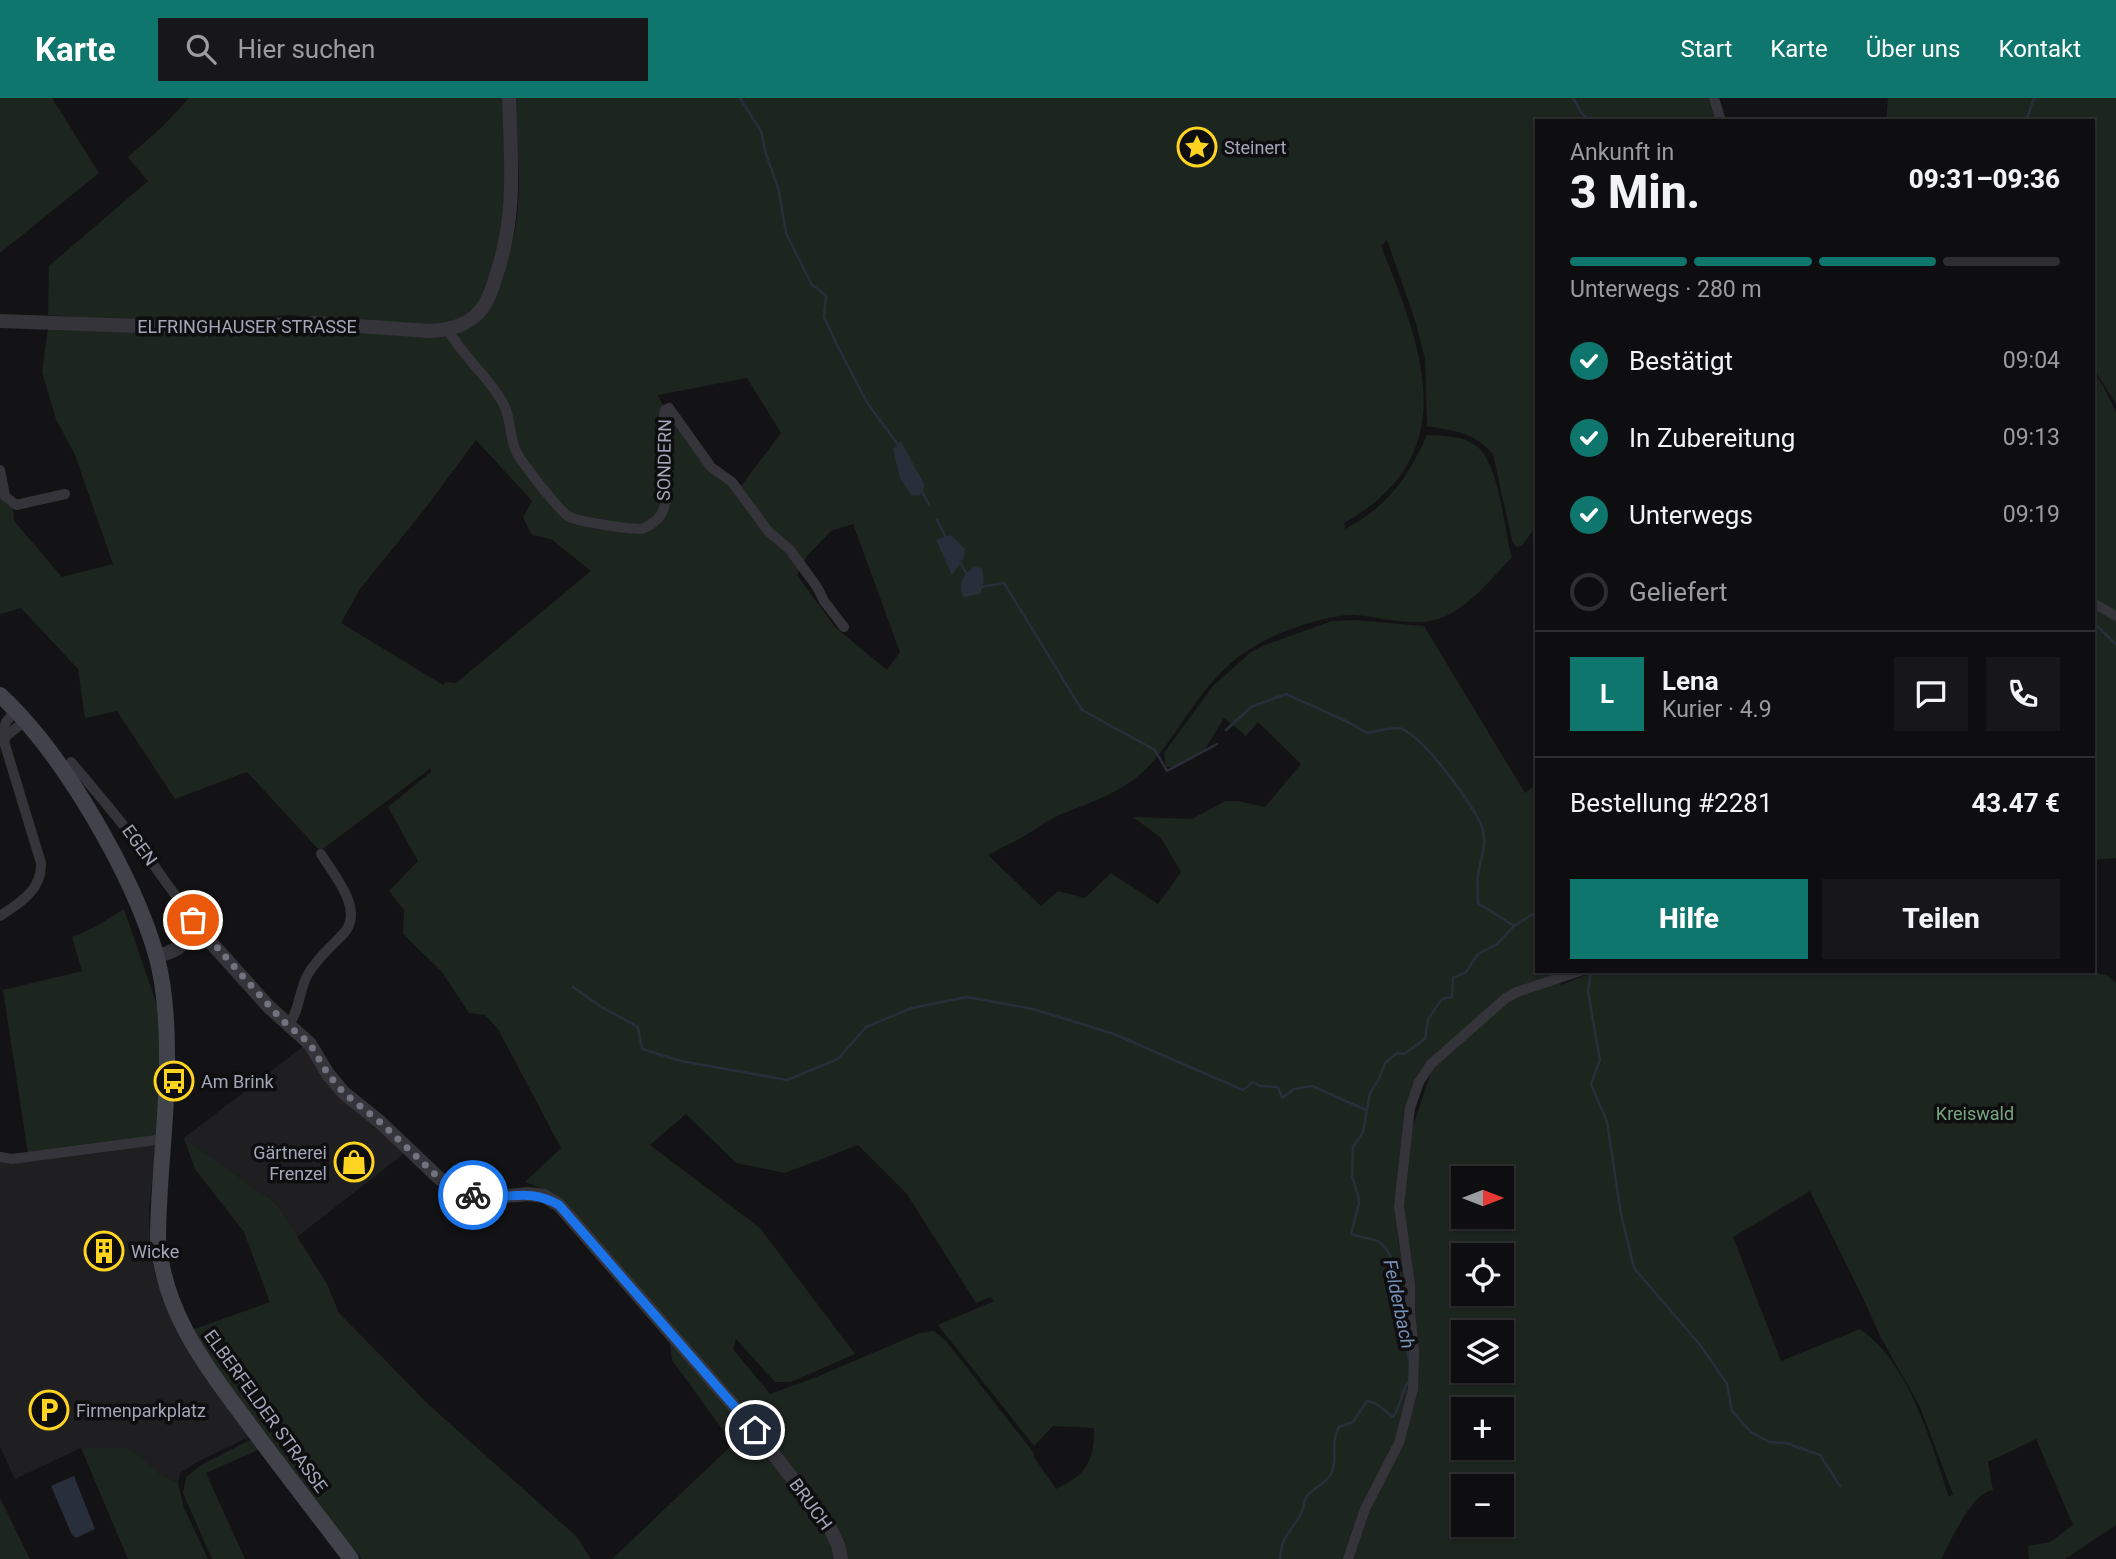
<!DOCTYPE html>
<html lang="de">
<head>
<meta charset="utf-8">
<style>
	body { margin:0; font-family:Roboto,sans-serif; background:#171719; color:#f1f3f6; height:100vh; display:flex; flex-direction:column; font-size:26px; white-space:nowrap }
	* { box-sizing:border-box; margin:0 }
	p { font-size:23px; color:#9b9c9f }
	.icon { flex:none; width:38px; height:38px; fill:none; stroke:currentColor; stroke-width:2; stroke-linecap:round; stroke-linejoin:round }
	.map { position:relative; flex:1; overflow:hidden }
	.side { position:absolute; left:1535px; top:21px; width:560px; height:854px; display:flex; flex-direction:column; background:#0e0e10; border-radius:0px; box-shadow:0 2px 5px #0004,0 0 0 2px #2e2e30 }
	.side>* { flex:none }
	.needle { width:46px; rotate:90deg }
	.tools { position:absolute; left:1451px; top:1068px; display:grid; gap:14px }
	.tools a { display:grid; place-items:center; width:63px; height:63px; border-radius:0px; background:#0e0e10; box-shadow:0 2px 5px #0004,0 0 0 2px #2e2e30; font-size:35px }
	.pin { position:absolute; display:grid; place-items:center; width:60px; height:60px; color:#fff; margin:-30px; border:4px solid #fff; border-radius:50%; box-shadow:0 2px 7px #0007 }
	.courier { position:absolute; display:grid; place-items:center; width:70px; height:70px; margin:-35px; border:5px solid #1a73e8; border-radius:50%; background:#fff; color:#222; box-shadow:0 2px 9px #0007 }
	.head em { font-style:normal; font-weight:800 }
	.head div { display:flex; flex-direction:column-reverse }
	.head { display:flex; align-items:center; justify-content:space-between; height:119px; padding:0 35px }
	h1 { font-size:46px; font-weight:800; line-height:52px }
	.bar { display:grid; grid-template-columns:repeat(4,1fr); gap:10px 7px; align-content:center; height:84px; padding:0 35px }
	.bar i { height:9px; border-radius:5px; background:#2e2e30 }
	.bar .active { background:#0f766e }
	.bar p { grid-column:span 4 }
	.line { display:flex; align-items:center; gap:18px; padding:0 35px; border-top:2px solid #2e2e30 }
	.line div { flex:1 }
	.round { display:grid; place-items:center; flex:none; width:74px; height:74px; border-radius:0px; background:#171719 }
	ol { padding:0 35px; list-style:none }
	li { display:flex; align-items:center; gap:21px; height:77px }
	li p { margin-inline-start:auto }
	li .icon { padding:7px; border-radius:50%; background:#0f766e; color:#fff; stroke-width:4 }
	li:last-child { color:#9b9c9f }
	li i { width:38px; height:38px; border:4px solid #2e2e30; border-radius:50% }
	.button { display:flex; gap:14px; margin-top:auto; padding:14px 35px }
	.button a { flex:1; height:80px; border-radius:0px; background:#0f766e; color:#fff; font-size:28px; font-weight:800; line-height:80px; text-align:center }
	.button a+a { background:#171719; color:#f1f3f6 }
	header { display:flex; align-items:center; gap:42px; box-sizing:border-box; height:98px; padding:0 35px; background:#0f766e; color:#fff }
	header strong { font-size:33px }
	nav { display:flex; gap:38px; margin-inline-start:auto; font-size:24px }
	.search { width:490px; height:63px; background:#171719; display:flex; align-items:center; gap:18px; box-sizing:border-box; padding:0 24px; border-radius:0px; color:#9b9c9f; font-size:26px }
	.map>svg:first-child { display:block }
	.built { fill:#1f1f22 }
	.green { fill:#1d251f; fill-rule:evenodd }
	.water { fill:#282f3a }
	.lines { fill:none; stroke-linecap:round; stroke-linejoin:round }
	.stream { stroke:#282f3a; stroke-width:2.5 }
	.minor { stroke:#34343a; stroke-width:10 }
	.tertiary { stroke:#34343a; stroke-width:14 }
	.secondary { stroke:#41424a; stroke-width:16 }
	.done { stroke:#71737e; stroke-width:7; stroke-dasharray:0 12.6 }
	.route { stroke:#1a73e8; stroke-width:9 }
	.labels { text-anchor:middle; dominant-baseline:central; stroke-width:7; stroke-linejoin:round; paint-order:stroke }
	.poi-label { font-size:18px; fill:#a3a6b7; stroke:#0e0e10; text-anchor:start }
	.street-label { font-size:18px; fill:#a3a6b7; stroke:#0e0e10 }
	.park-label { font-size:18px; fill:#78a481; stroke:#0e0e10 }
	.water-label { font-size:19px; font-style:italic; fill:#768fb5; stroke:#0e0e10 }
</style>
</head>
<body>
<header>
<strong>Karte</strong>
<div class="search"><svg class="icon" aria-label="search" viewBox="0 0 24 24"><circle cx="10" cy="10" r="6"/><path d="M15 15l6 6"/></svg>Hier suchen</div>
<nav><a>Start</a><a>Karte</a><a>Über uns</a><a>Kontakt</a></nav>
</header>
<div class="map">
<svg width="2116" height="1461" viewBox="0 0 2116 1461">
	<rect width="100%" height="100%" fill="#131315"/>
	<!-- built -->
	<g class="built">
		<path d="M305,947l101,107 -109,85 -21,-34 -92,-65z"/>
		<path d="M156,1044l-7,67 1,34 5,32 27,56 73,103 -56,27 -19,12 -2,10 -18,-9 -23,-21 -10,-5h-46l-66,31 -15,-32v-287z"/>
	</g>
	<!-- green -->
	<g class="green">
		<path d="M0,0h52l47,75 -99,80z"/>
		<path d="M189,0h317l2,110 -13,56 -11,23 8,7c9,-18 17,-36 21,-55 11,-45 3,-95 2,-141h1196l7,23h-182v405l-14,20 -6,1 -4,-7 -19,-86c-19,-22 -38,-23 -66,-28l-2,-68 -11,-41 -27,-77 -6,6c42,104 84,209 -37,277l1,6c42,-22 63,-51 82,-94 16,1 34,0 48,10 25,17 28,83 37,112 -20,21 -41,48 -68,60 -28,12 -60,0 -89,-2 -24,-1 -65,13 -87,24 -44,21 -65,53 -92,92 -9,13 -19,27 -30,38 -28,27 -60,34 -93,49 -10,5 -18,12 -27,17 -12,7 -26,13 -38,20l53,51 17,-15 27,7 26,-25 47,31 23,-32 -20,-34 -28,-21 59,2 33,-18h13l27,6 36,-43 -43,-42 -12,14 -22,-18 -19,31 -31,18h-8l-2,-14 49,-67 38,-34 11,-6 70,-25 22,-1 70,6 101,167 11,-8v186h36l-12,5 1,9 35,-14h495l17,5 8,7v542l-51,34h-36l-1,-13 22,-4 23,-17 -37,-86 -48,23 5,28c-22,3 -41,50 -52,69h-591l18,-48 32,-65 15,-50 3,-21 -6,-93 -12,-76 7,-62 28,-84 -3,-3 -19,33 -15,86 -3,33 4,37 8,36 6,92 -24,86 -25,47 -21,52h-496l-13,-38 -84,-106 -126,-140 -44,-54 -34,-31 -21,-8 36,-34 -63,-119 -13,-14 -16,-2 -28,-42 -38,-37 1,-24 -15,-19 29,-30 -30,-54 43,-35v-4l-111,83 -73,-79 -72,27 -58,-88 -32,7 -7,-49 -57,-61 -21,6v-130l2,11 11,12 1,14 48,56 51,-13 -38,-109 -19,-36 -14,-47 6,-44 160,6 85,-7 132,7 22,-2 9,15 2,-2 -12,-18 -157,-12 -99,8 -142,-8 1,-49 99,-85 -20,-24 35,-31zM747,280l34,55 -40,53c-38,-11 -58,-53 -80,-84l-3,-7zM476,342l56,61 -9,17 9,17 19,4 40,32 -135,112 -10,-1 -3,3 -102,-62 19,-34 64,-79zM853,426l47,128 -13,18 -52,-43 -38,-52 10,-19 24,-25zM686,1016l50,49 49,10 73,-28 49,49 69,109 14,-6 4,4 -56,24 96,121 19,-20 41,2c1,34 -9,47 -38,61l-22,-32v-4l-88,-112 -12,-10 -14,2 -106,45 -44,16 -37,-45 3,-10 39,43h16l64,-28 -95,-126 -110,-83zM1463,1080h39v38h-39zM1810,1093l54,109 16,36 40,71 33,87 -4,3c-18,-55 -39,-133 -89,-168l-79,32 -48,-124zM1463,1157h39v38h-39zM1463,1234h39v38h-39zM1463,1311h39v38h-39zM1463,1388h39v38h-39z"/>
		<path d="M1888,0h228v305l-23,-35v-247h-207z"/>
		<path d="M2093,274l10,14 13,26v198l-23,-10z"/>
		<path d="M2093,508l23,10v242l-23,2z"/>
		<path d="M124,811l34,99 5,56 -3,72 -132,18 -25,-164 79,-19 -10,-34 23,-10z"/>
		<path d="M184,1040l92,65 51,81 12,29 89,91 148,132 15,23h-229l-83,-103 -90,-125 81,-29 -26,-70 -49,-63z"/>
		<path d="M670,1244l101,115 63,84 4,18h-226l121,-115 -61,-84z"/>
		<path d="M256,1339l9,10 -59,26 39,86h-33l-29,-66 3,-16 15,-12z"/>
		<path d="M81,1350h46l10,5 23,21 18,9 6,25 24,51h-80z"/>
		<path d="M0,1400l30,61h-30z"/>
	</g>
	<!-- water -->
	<g class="water">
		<path d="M901,343l24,45 -6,10 -8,-1 -11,-17 -7,-29z"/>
		<path d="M951,437l14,14 -1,9 -12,17 -16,-35z"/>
		<path d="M974,469l8,1 2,14 -4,12 -17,3c-5,-14 -1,-22 11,-30z"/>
		<path d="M74,1378l21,53 -19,9 -4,-3 -21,-49z"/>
	</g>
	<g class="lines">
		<!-- stream -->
		<g class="stream">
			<path d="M740,0l21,33 5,23 13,37 7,42 26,52 14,10 -2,22 14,30 30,57 31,42"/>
			<path d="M1573,0l8,14 9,9"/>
			<path d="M2026,23l8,-23"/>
			<path d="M2093,290v12"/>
			<path d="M921,391l8,16"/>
			<path d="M937,422l10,19"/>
			<path d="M959,462l7,13"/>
			<path d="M981,489l23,-4 78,127 73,40 12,21 50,-27"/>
			<path d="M2093,524l23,22"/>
			<path d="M1226,632l25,-23 35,-13 62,28 19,11c9,-1 23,-6 32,-5 22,5 75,77 83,99 6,17 -2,32 -4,48 -1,9 0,19 0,28l36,23"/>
			<path d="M1591,873l-3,20 12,69 -9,24 16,38 14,92 13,54 67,78 26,38 5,27 19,21 18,10 17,1 34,12 20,31"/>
			<path d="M573,889l27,19 38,21 4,22 39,12 106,19 51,-21 28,-32 46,-19 54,-11 67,12 81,25 129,56 10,-8 7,4 18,1 4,11 12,-9 18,-3 54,24"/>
			<path d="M1409,1261c-8,-29 -5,-96 -28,-116 -8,-6 -19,-4 -30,-9l8,-30 -1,-9 -6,-19 1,-29 10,-15 7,-39 9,-14 6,-16 12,-10 7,1 21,-15 3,-20 14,-20 10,-2 1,-19 13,-6 12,-18 19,-10 17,-18 22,-14"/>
			<path d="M1280,1461c1,-23 10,-26 20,-43 4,-6 3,-14 7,-20 7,-9 19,-12 24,-22 8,-16 -2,-28 8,-47l14,-5 14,-21 8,2 18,14c7,-8 8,-25 15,-35"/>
		</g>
		<!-- minor -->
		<g class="minor">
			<path d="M1714,0l7,23"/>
			<path d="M448,232c15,27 40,46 55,73 8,14 6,31 12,46 4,11 44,61 53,67 9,6 61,13 74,13 7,-3 13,-6 18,-13 14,-19 5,-77 4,-101l1,-5 4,-2 42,59 21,15 36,49 22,19 27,37 7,14 20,26"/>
			<path d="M0,372l5,26 11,9 49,-11"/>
			<path d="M2093,505l23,13"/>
			<path d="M4,645l2,-7 19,-15"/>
			<path d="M71,664c33,39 65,77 94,119 13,18 26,34 36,54"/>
			<path d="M0,818c20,-13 42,-26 41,-53l-39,-128 4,-13 10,-12"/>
			<path d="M289,926c11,-14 10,-35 19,-50 10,-17 23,-27 36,-41 21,-23 -11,-59 -23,-79"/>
			<path d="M0,1059l12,2 152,-20"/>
			<path d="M1348,1461l17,-50 34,-66 14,-54 1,-38 -4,-39v-27l-11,-79 11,-98 9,-26 12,-18 75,-66 11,-6 63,-21"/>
		</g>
		<!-- tertiary -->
		<g class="tertiary">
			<path d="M0,223l195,7 120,-5 115,8c17,-1 32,-4 45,-15 11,-9 16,-24 20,-37 22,-62 16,-117 14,-181"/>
			<path d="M156,859c7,-3 17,-5 23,-10 8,-6 14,-13 26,-11l64,71 41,37 18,30 16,19 36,29 59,56 22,15 28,5 39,-4 16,2 15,9 196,225 74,96 9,19 3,14"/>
		</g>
		<!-- secondary -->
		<path class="secondary" d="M0,597c63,58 134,181 157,263 8,31 10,64 10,96 1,62 -9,124 -9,186 7,77 49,127 93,187 33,45 67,88 100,132"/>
	</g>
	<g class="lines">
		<!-- done -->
		<path class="done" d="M193,822l8,15 14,10 66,74 29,25 18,30 16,19 36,29 59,56 22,15 12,2"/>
		<!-- route -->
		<path class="route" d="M473,1097c35,7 52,-9 86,10l196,225"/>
	</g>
	<!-- icons -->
	<defs>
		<symbol id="sight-ring" viewBox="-11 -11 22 22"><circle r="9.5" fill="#0e0e10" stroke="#ffd421" stroke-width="1.5"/><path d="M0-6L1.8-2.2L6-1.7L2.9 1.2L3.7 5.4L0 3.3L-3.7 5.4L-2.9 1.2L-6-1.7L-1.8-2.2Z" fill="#ffd421"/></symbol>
		<symbol id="bus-ring" viewBox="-11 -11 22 22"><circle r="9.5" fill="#0e0e10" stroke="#ffd421" stroke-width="1.5"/><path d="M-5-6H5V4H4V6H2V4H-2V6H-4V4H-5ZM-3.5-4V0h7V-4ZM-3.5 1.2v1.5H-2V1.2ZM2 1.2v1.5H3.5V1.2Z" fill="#ffd421"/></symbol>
		<symbol id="shop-ring" viewBox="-11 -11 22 22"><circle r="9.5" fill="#0e0e10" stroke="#ffd421" stroke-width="1.5"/><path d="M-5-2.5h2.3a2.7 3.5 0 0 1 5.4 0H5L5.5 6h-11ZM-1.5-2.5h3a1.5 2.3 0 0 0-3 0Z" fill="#ffd421"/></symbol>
		<symbol id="building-ring" viewBox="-11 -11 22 22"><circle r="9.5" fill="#0e0e10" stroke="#ffd421" stroke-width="1.5"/><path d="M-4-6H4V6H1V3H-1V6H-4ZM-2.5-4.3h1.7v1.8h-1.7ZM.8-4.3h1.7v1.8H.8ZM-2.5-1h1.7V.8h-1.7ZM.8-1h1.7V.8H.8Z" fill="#ffd421"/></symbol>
		<symbol id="parking-ring" viewBox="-11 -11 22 22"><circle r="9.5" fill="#0e0e10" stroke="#ffd421" stroke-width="1.5"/><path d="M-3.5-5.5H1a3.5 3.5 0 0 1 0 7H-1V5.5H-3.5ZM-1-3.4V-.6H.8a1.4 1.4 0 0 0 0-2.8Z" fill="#ffd421"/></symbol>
	</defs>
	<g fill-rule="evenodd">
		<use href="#sight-ring" x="1175" y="27" width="44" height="44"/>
		<use href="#bus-ring" x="152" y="961" width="44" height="44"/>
		<use href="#shop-ring" x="332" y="1042" width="44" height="44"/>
		<use href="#building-ring" x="82" y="1131" width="44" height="44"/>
		<use href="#parking-ring" x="27" y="1290" width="44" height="44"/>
	</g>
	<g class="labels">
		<!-- poi labels -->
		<g class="poi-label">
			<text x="1224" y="49">Steinert</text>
			<text x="201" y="983">Am Brink</text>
			<text x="327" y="1054" text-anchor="end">Gärtnerei<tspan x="327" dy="21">Frenzel</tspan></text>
			<text x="131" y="1153">Wicke</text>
			<text x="76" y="1312">Firmenparkplatz</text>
		</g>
		<!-- street labels -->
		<g class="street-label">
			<text x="247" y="228">ELFRINGHAUSER STRASSE</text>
			<text transform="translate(664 362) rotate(-89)">SONDERN</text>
			<text transform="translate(140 747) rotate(54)">EGEN</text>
			<text transform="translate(266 1313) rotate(54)">ELBERFELDER STRASSE</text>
			<text transform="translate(811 1406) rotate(54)">BRUCH</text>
		</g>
		<!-- park labels -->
		<g class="park-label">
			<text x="1975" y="1015">Kreiswald</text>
		</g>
		<!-- water labels -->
		<g class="water-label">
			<text transform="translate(1399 1206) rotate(78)">Felderbach</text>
		</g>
	</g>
</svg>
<div class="tools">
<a><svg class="needle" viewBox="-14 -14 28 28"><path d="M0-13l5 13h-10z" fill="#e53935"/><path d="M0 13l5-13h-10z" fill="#9b9c9f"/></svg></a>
<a><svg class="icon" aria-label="locate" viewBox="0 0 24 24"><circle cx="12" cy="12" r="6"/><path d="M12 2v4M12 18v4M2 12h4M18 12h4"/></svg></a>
<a><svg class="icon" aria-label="layers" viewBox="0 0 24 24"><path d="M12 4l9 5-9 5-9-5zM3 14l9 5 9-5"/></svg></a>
<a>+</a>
<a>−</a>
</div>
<div class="pin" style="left:193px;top:822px;background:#ea580c"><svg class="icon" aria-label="bag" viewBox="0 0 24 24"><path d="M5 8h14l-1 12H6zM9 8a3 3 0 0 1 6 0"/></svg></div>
<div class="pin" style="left:755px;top:1332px;background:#1f2937"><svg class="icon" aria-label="home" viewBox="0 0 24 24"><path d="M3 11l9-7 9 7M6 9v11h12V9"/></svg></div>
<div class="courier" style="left:473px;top:1097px"><svg class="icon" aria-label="bike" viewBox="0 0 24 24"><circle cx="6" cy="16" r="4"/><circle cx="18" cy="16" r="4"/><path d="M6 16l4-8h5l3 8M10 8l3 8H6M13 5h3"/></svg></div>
<section class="side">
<div class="head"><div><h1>3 Min.</h1><p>Ankunft in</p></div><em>09:31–09:36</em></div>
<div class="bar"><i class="active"></i><i class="active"></i><i class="active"></i><i></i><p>Unterwegs · 280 m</p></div>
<ol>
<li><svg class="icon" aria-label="check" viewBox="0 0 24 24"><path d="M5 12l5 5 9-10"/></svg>Bestätigt<p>09:04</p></li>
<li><svg class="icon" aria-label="check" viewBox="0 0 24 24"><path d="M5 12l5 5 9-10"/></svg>In Zubereitung<p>09:13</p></li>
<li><svg class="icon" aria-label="check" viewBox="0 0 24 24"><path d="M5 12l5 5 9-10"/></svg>Unterwegs<p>09:19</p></li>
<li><i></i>Geliefert</li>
</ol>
<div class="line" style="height:126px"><b class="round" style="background:#0f766e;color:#fff">L</b><div><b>Lena</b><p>Kurier · 4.9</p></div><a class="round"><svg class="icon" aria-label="chat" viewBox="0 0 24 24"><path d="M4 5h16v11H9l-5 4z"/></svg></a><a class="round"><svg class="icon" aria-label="phone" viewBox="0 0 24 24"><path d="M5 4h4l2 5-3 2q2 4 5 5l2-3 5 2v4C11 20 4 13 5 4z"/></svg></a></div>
<div class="line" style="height:91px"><div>Bestellung #2281</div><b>43.47 €</b></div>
<div class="button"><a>Hilfe</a><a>Teilen</a></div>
</section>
</div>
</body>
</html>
